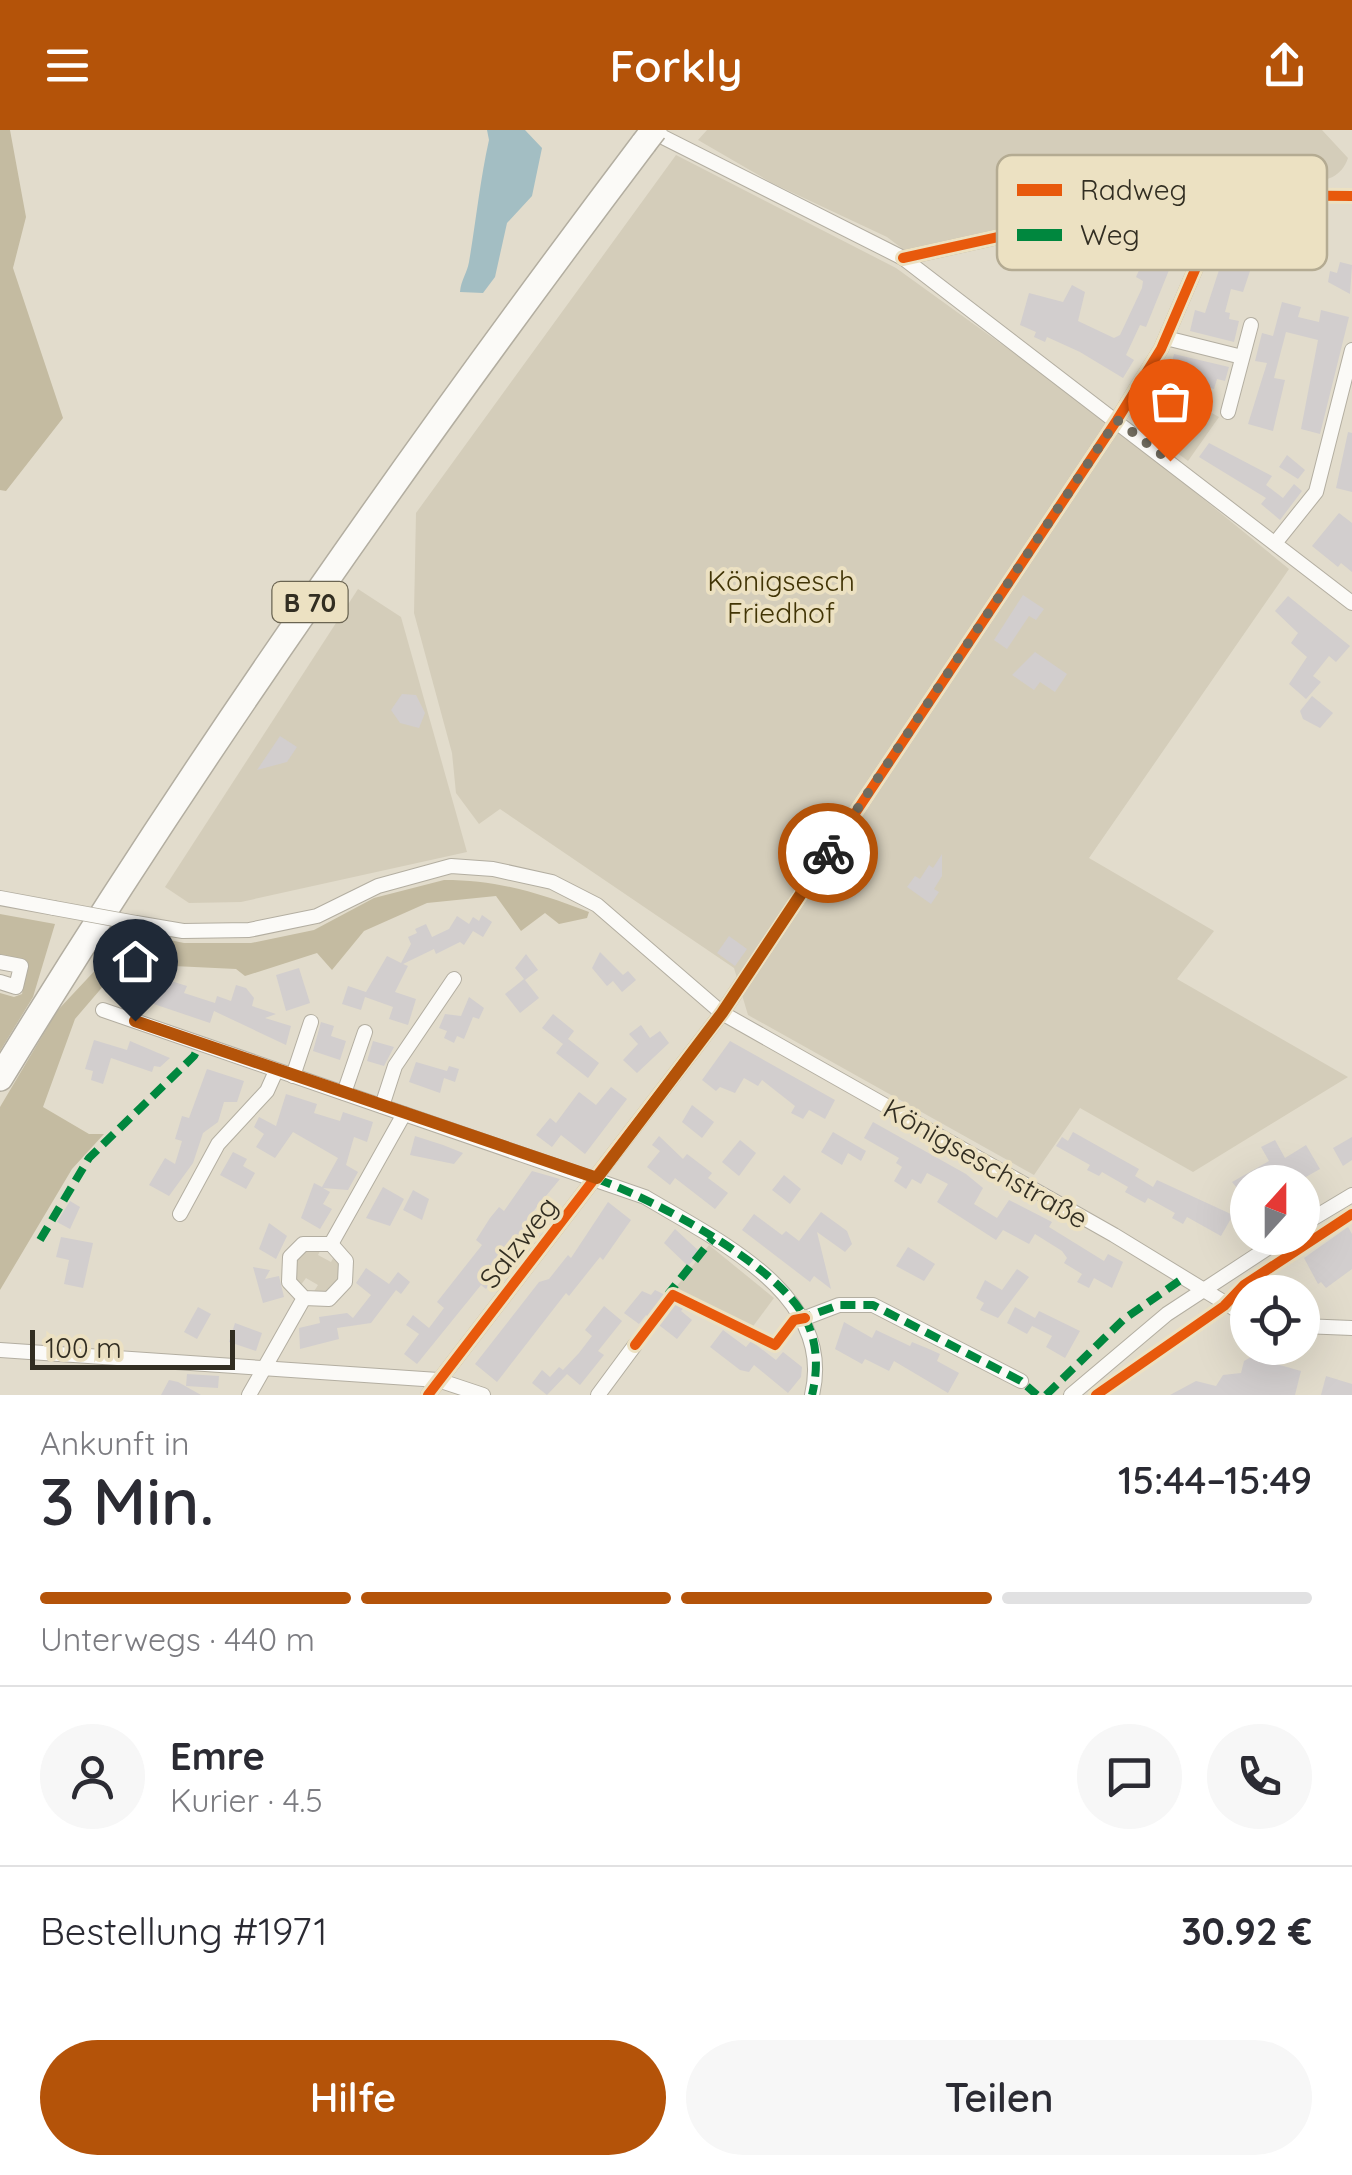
<!DOCTYPE html>
<html lang="de">
<head>
<meta charset="utf-8">
<style>
	body { margin:0; font-family:Quicksand,sans-serif; background:#f7f7f7; color:#2b2b33; height:100vh; display:flex; flex-direction:column; font-size:38px; white-space:nowrap }
	* { box-sizing:border-box; margin:0 }
	p { font-size:32px; color:#7c7c81 }
	.icon { flex:none; width:55px; height:55px; fill:none; stroke:currentColor; stroke-width:2; stroke-linecap:round; stroke-linejoin:round }
	.map { position:relative; height:1265px; overflow:hidden }
	.details { display:flex; flex-direction:column; background:#fff; flex:1 }
	.details>* { flex:none }
	.needle { width:65px; rotate:21deg }
	.tools { position:absolute; left:1230px; top:1035px; display:grid; gap:20px }
	.tools a { display:grid; place-items:center; width:90px; height:90px; border-radius:50%; background:#fff; box-shadow:0 10px 40px #0002; font-size:50px }
	.scale { position:absolute; left:30px; bottom:25px; width:205px; box-sizing:border-box; padding-left:10px; border:5px solid #322e22; border-top:0; font-size:28px; line-height:35px; white-space:nowrap; color:#322e22; -webkit-text-stroke:8px #ece1c2; paint-order:stroke }
	.pin { position:absolute; display:grid; place-items:center; width:85px; height:85px; color:#fff; margin:-102px -42px; border-radius:50% 50% 50% 0; rotate:-45deg; box-shadow:0 0 10px #0007 }
	.pin .icon { rotate:45deg }
	.courier { position:absolute; display:grid; place-items:center; width:100px; height:100px; margin:-50px; border:8px solid #b45309; border-radius:50%; background:#fff; color:#222; box-shadow:0 2px 12px #0007 }
	.overview em { font-style:normal; font-weight:600 }
	.overview div { display:flex; flex-direction:column-reverse }
	.overview { display:flex; align-items:center; justify-content:space-between; height:170px; padding:0 40px }
	h1 { font-size:65px; font-weight:600; line-height:75px }
	.bar { display:grid; grid-template-columns:repeat(4,1fr); gap:15px 10px; align-content:center; height:120px; padding:0 40px }
	.bar i { height:12px; border-radius:8px; background:#e1e1e2 }
	.bar .selected { background:#b45309 }
	.bar p { grid-column:span 4 }
	.line { display:flex; align-items:center; gap:25px; padding:0 40px; border-top:2px solid #e1e1e2 }
	.line div { flex:1 }
	.round { display:grid; place-items:center; flex:none; width:105px; height:105px; border-radius:52px; background:#f7f7f7 }
	.button { display:flex; gap:20px; margin-top:auto; padding:20px 40px }
	.button a { flex:1; height:115px; border-radius:60px; background:#b45309; color:#fff; font-size:40px; font-weight:600; line-height:115px; text-align:center }
	.button a+a { background:#f7f7f7; color:#2b2b33 }
	header { display:flex; justify-content:space-between; align-items:center; height:130px; padding:0 40px; background:#b45309; color:#fff; font-size:45px; font-weight:600 }
	.map>svg:first-child { display:block }
	.green { fill:#d4cdba }
	.forest { fill:#c4bba1 }
	.water { fill:#a3bec3 }
	.building { fill:#d2cece }
	.lines { fill:none; stroke-linecap:round; stroke-linejoin:round }
	.street-casing { stroke:#b3aea1; stroke-width:16 }
	.highway-casing { stroke:#b3aea1; stroke-width:28 }
	.street { stroke:#fbfaf7; stroke-width:14 }
	.highway { stroke:#fbfaf7; stroke-width:25 }
	.street-bridge-casing { stroke:#b3aea1; stroke-width:16; stroke-linecap:butt }
	.highway-bridge-casing { stroke:#b3aea1; stroke-width:28; stroke-linecap:butt }
	.street-bridge { stroke:#fbfaf7; stroke-width:14 }
	.highway-bridge { stroke:#fbfaf7; stroke-width:25 }
	.quiet { stroke:#00873e; stroke-width:8; stroke-dasharray:15 8; stroke-linecap:butt }
	.cycleway-casing { stroke:#ece1c2; stroke-width:16 }
	.cycleway { stroke:#e8590c; stroke-width:10 }
	.done { stroke:#706b5e; stroke-width:10; stroke-dasharray:0 18 }
	.route { stroke:#b45309; stroke-width:12 }
	.labels { text-anchor:middle; dominant-baseline:central; stroke-width:8; stroke-linejoin:round; paint-order:stroke }
	.shield { fill:#ece1c2; stroke:#6a6452; stroke-width:2.5 }
	.shield-label { font-size:25px; font-weight:bold; fill:#322e22 }
	.park-label { font-size:28px; fill:#413405; stroke:#ece1c2 }
	.street-label { font-size:28px; fill:#322e22; stroke:#ece1c2 }
	.key { fill:#ece1c2; stroke:#b4ab92; stroke-width:2.5 }
	.key-label { font-size:28px; fill:#322e22 }
</style>
</head>
<body>
<header><svg class="icon" aria-label="menu" viewBox="0 0 24 24"><path d="M4 6h16M4 12h16M4 18h16"/></svg>Forkly<svg class="icon" aria-label="share" viewBox="0 0 24 24"><path d="M12 15V3M7 8l5-5 5 5M5 13v7h14v-7"/></svg></header>
<div class="map">
<svg width="1352" height="1265" viewBox="0 0 1352 1265">
	<rect width="100%" height="100%" fill="#e2dccc"/>
	<!-- green -->
	<g class="green">
		<path d="M707,0h615l26,28c-20,58 -119,-18 -139,49h-36l-261,49 -25,-19 -115,-54 -74,-43z"/>
		<path d="M676,25l220,113 212,153 181,148 -200,289 125,73 -37,48 171,98 -155,95 -113,-64 -46,67 -286,-160 -14,-47 -234,-159 -21,15 -23,-31 -4,-40 -38,-140 2,-100z"/>
		<path d="M1153,251l66,36 -31,44 -52,-39v-17z"/>
		<path d="M358,459l43,28 66,235 -226,50 -52,1 -24,-16z"/>
		<path d="M323,1115l-5,10 13,7 5,-9 5,26 -15,14h-13l5,-8 -12,-7 -6,8 -6,-12 1,-14 9,-11z"/>
		<path d="M709,1115l65,53 -23,31 -78,-38z"/>
	</g>
	<!-- forest -->
	<g class="forest">
		<path d="M0,0h10l16,87 -13,51 50,150 -57,73 -6,-1z"/>
		<path d="M444,750c54,0 95,13 145,32l-2,6 -28,6 -14,-11 -24,18 -25,-35 -69,7 -63,28 -32,39 -15,-17 -72,23 -9,-7 -104,-5 -7,27 -20,-7 -30,35 -32,88 46,27h15l-32,35 -72,121v-183l57,-96 74,-79 53,11h67l63,-13 60,-32z"/>
		<path d="M0,784l55,10 -22,73 -33,54v-58l14,4 8,-3 6,-32 -28,-7z"/>
	</g>
	<!-- water -->
	<path class="water" d="M487,0h38l17,18 -10,48 -25,27 -12,54 -12,16 -23,-1c1,-12 7,-19 9,-30 7,-41 11,-82 20,-122z"/>
	<!-- building -->
	<g class="building">
		<path d="M1179,91l-6,13 9,4 -36,89 -6,-2 -14,30 8,5 -11,18 -43,-26 -33,-15 -2,5 -11,-5 2,-5 -16,-7 9,-32 34,9 9,-17 13,7 -7,29 36,17 6,-3 22,-47 1,-7 -7,-4 9,-20 4,2 15,-36z"/>
		<path d="M1236,131l16,4 -9,27 -12,-3 -6,23 5,1 -1,6 10,2 -5,21 -44,-11 5,-21 10,3 14,-43 15,1z"/>
		<path d="M1340,132l12,3 -2,29 -22,-12 2,-11 7,2z"/>
		<path d="M1282,172l19,5 -3,10 21,5 2,-12 28,7 -29,117 -19,-5 17,-89 -32,-8 -12,46 11,2 -12,51 -25,-7 19,-61 -12,-2 7,-28 11,3z"/>
		<path d="M1174,224l55,13 -4,14 -8,-2 -3,10 -34,-9 3,-10 -12,-3z"/>
		<path d="M1348,302l4,1v59l-16,-4z"/>
		<path d="M1209,313l63,33 -6,9 17,13 11,-14 8,7 -22,29 -19,-16 5,-6 -67,-41z"/>
		<path d="M1287,325l18,15 -7,9 -19,-12z"/>
		<path d="M1339,383l13,10v49l-11,-9 -3,4 -26,-21z"/>
		<path d="M1023,465l21,14 -8,11 -7,-4 -22,33 -13,-9z"/>
		<path d="M1288,466l62,50 -14,16 -7,-6 -16,20 8,6 -15,17 -17,-15 18,-27 -16,-14 7,-10 -23,-22z"/>
		<path d="M1035,522l32,22 -12,18 -15,-10 -6,8 -22,-15z"/>
		<path d="M402,564l14,1 9,18 -6,15 -19,-5 -9,-13z"/>
		<path d="M1312,566l21,17 -13,15 -17,-9 -3,-8z"/>
		<path d="M280,606l17,11 -10,15 -30,8z"/>
		<path d="M942,724v22l-8,13 5,3 -8,12 -24,-17 8,-11 5,3 9,-14 4,3z"/>
		<path d="M482,785l10,7 -9,15 -10,-6 -9,14 -4,-3 -24,12 -2,-5 -31,15 5,2 -13,26 21,7 -8,26 -19,-6 4,-12 -28,-10 -4,13 -19,-6 6,-18 18,6 21,-36 14,7 10,-19 -3,-7 9,-4 -2,-4 11,-5 6,13 17,-8 8,-13 12,8 4,-7 6,4z"/>
		<path d="M729,806l18,13 -12,17 -18,-13z"/>
		<path d="M600,822l23,23 5,-4 8,9 -14,12 -9,-11 -6,5 -15,-18z"/>
		<path d="M526,824l12,16 -13,10 14,18 -19,15 -15,-19 19,-15 -9,-11z"/>
		<path d="M299,838l11,35 -24,8 -10,-36z"/>
		<path d="M141,847l28,10 2,-6 16,5 -3,7 31,10 2,-7 14,5 5,-16 10,3 8,10 -2,8 24,8 -11,4 26,8 -5,19 -72,-34 -4,12 -71,-24 -4,-3z"/>
		<path d="M469,867l15,11 -5,11 -6,-2 -9,22 -7,-3 -3,7 -10,-5 3,-7 -8,-3 6,-14 16,2z"/>
		<path d="M553,884l21,17 -6,8 31,24 -11,15 -32,-25 7,-9 -21,-16z"/>
		<path d="M321,892l13,4 -3,10 15,5 -6,19 -27,-9z"/>
		<path d="M641,895l9,13 10,-7 9,12 -32,30 -14,-13 15,-16 -9,-10z"/>
		<path d="M94,910l33,10 3,-9 40,17 -10,9 -6,-1 -2,6 -41,-14 -8,26 -12,-4 2,-9 -8,-2z"/>
		<path d="M373,911l21,6 -10,19 -17,-5z"/>
		<path d="M730,911l105,59 -10,19 -16,-9 -6,9 -12,-6 4,-7 -33,-26 -4,6 -14,-8 -9,15 -15,-6 -4,4 -14,-11z"/>
		<path d="M416,932l31,9 2,-5 10,3 -4,13 -11,-4 -4,15 -31,-11z"/>
		<path d="M207,939l37,12 -7,21h-13l-6,20 -15,11 -10,30 -24,33 -20,-11 16,-27 10,6 7,-23 -7,-2 7,-23 7,2z"/>
		<path d="M611,957l16,12 -42,55 -24,-19 -9,12 -16,-12 14,-17 6,5 23,-31 17,13z"/>
		<path d="M286,964l31,10 -3,9 26,8 3,-9 30,10 -6,20 -13,-5 -8,28 12,7 -10,18 -25,-2 7,4 -7,12 9,5 -12,20 -19,-11 13,-35 8,4 16,-29 -45,-26 -18,26 -19,-11 8,-13 -10,-7 5,-10 17,9z"/>
		<path d="M692,975l22,17 -12,16 -20,-16z"/>
		<path d="M873,992l93,52 17,14 -9,16 23,14 12,-18 43,22 -3,5 55,34 4,-7 15,8 -11,26 -18,-10 -5,10 -12,-6 5,-8 -18,-11 3,-5 -5,-7 -27,-17 -6,10 -26,-14 -7,10 -59,-38 11,-18 -21,-11 -6,11 -9,-5 -6,10 -12,-8 8,-14 -6,-4 3,-5 -35,-20z"/>
		<path d="M833,1002l33,19 -5,10 -13,-8 -6,12 -21,-13z"/>
		<path d="M1073,1002l66,37 -4,7 18,11 4,-7 76,35 -12,21 -34,-19 -4,7 -11,-6 3,-5 -27,-15 -3,5 -20,-11 3,-5 -26,-15 -3,4 -12,-6 3,-5 -34,-19 6,-9 6,4z"/>
		<path d="M415,1006l28,9 20,8 -9,11 -44,-9z"/>
		<path d="M659,1006l24,23 4,-5 25,19 -4,5 20,15 -13,16 -40,-31 -5,7 -23,-18 13,-16 -8,-6z"/>
		<path d="M1352,1007v23l-9,6 -10,-18z"/>
		<path d="M740,1010l16,13 -17,23 -17,-14z"/>
		<path d="M1275,1010l10,18 21,-13 14,24 -23,13 -3,-5 -10,5h-36v36l-13,-22 6,-3 -9,-11 37,-21 -8,-14z"/>
		<path d="M233,1022l14,7 -4,7 12,7 -9,16 -26,-14z"/>
		<path d="M532,1041l28,8 -29,35 5,4 -45,57 3,3 -8,11 -5,-4 -64,79 -13,-10 15,-20 -13,-9 7,-10 16,13 15,-20 -7,-6 45,-57 -6,-5 14,-22 9,-11 5,4z"/>
		<path d="M784,1045l17,14 -11,15 -18,-14z"/>
		<path d="M383,1057l21,12 -14,27 -24,-8z"/>
		<path d="M413,1060l16,9 -7,21 -19,-10z"/>
		<path d="M70,1071l10,6 -10,22 -13,-7z"/>
		<path d="M608,1072l23,18 -28,40 -3,-3 -31,39 -3,-3 -69,89 -22,-18 64,-82 10,-3 19,-24 3,3z"/>
		<path d="M821,1082l26,19 5,13 -7,8 -28,-20 14,57 -17,-13 -4,6 -68,-52 12,-16 28,21 4,-4 13,10z"/>
		<path d="M269,1093l18,13 -11,23 -17,-10z"/>
		<path d="M1348,1097l4,7v35l-26,19 -5,-6 -3,2 -14,-26z"/>
		<path d="M675,1099l25,23 -12,14 -24,-23z"/>
		<path d="M61,1107l32,6 -10,45 -19,-4 5,-24 -13,-3z"/>
		<path d="M908,1117l27,17 -11,17 -28,-15z"/>
		<path d="M253,1137l17,3 -5,9 14,-3 5,21 -21,6z"/>
		<path d="M366,1138l23,16 9,-12 12,10 -9,12 -5,-4 -25,33 -34,5 2,11 -39,10 -1,-21 21,-5 -1,-6 28,-4 6,5 18,-23 -15,-12z"/>
		<path d="M1017,1139l12,8 -31,41 -18,-8 4,-7 -8,-5 9,-18 17,10z"/>
		<path d="M655,1160l31,15 -5,6 11,9 -15,19 -31,-24 -7,9 -15,-11 18,-22 9,4z"/>
		<path d="M604,1176l18,15 -24,30 6,4 -24,30 -13,-11 -20,21 -15,-12 10,-13 8,7 9,-10 4,3 16,-17 13,-17 -7,-6z"/>
		<path d="M198,1177l13,7 -14,25 -13,-7z"/>
		<path d="M1015,1177l20,11 4,-7 41,20 -15,27 -19,-11 6,-11 -20,-10 -5,8 -20,-11z"/>
		<path d="M844,1192l28,16 4,-8 34,16 2,-4 17,7 11,5 -3,7 22,12 -11,20 -54,-32 -5,10 -24,-12 -3,5 -27,-15z"/>
		<path d="M235,1193l27,10 -6,18 -27,-9z"/>
		<path d="M723,1200l23,17 5,-6 25,19 7,-8 19,15 -1,10 -13,16 -34,-28 -5,7 -9,-2 -30,-23z"/>
		<path d="M1251,1227l50,14 -6,24h-125l26,-14 20,5 7,-11 18,-2 3,-12z"/>
		<path d="M187,1244l32,2 -1,12 -32,-2z"/>
		<path d="M1326,1246l26,8v11h-31z"/>
		<path d="M169,1250l9,2 23,13h-40z"/>
	</g>
	<g class="lines">
		<defs>
			<g id="street">
				<path d="M649,0l254,128 449,345"/>
				<path d="M1166,208l76,19"/>
				<path d="M1228,282l23,-87"/>
				<path d="M1276,412l40,-50 36,-142"/>
				<path d="M0,768l54,10"/>
				<path d="M136,793l47,8 66,-1 68,-14 61,-30 73,-20 42,3 59,13 45,23 125,108 392,222 134,82"/>
				<path d="M0,832l21,4 -5,21 -16,-5"/>
				<path d="M103,880l542,187c72,43 191,98 167,198"/>
				<path d="M293,946l18,-54"/>
				<path d="M344,963l21,-61"/>
				<path d="M382,976l13,-40 59,-87"/>
				<path d="M180,1084l38,-70 49,-53 9,-20"/>
				<path d="M1302,1095l50,-30"/>
				<path d="M331,1114l73,-130"/>
				<path d="M805,1188l34,-13h34l148,76"/>
				<path d="M1302,1196l50,2"/>
				<path d="M0,1220l438,30 45,15"/>
				<path d="M249,1265l55,-97 25,1 16,-17 1,-21 -15,-17h-28l-13,13 -1,25 15,16"/>
				<path d="M428,1265l294,-382 395,-593 44,-71 61,-142 -147,13 -172,38"/>
				<path d="M598,1265l37,-50"/>
				<path d="M1071,1265l96,-81 116,-76"/>
			</g>
			<path id="highway" d="M0,948c198,-324 416,-633 644,-935"/>
		</defs>
		<!-- street casing -->
		<use href="#street" class="street-casing"/>
		<!-- highway casing -->
		<use href="#highway" class="highway-casing"/>
		<!-- street -->
		<use href="#street" class="street"/>
		<!-- highway -->
		<use href="#highway" class="highway"/>
		<defs>
			<path id="street-bridge" d="M54,778l82,15"/>
			<path id="highway-bridge" d="M644,13l10,-13"/>
		</defs>
		<!-- street-bridge casing -->
		<use href="#street-bridge" class="street-bridge-casing"/>
		<!-- highway-bridge casing -->
		<use href="#highway-bridge" class="highway-bridge-casing"/>
		<!-- street-bridge -->
		<use href="#street-bridge" class="street-bridge"/>
		<!-- highway-bridge -->
		<use href="#highway-bridge" class="highway-bridge"/>
		<!-- quiet -->
		<g class="quiet">
			<path d="M597,1049c56,20 182,86 209,141 12,24 12,50 6,75"/>
			<path d="M40,1110l49,-82 105,-102 6,-12"/>
			<path d="M673,1165l-4,-2 44,-55"/>
			<path d="M797,1190l42,-15h34l148,76 16,14"/>
			<path d="M1046,1265l78,-76 58,-40"/>
		</g>
		<defs>
			<g id="cycleway">
				<path d="M903,128l172,-38 147,-13"/>
				<path d="M635,1215l38,-50 102,50 19,-25 11,-2"/>
				<path d="M428,1265l294,-382 395,-593 44,-71 61,-142 13,-12 117,1"/>
				<path d="M1096,1265l128,-89 20,-21 108,-71"/>
			</g>
		</defs>
		<!-- cycleway casing -->
		<use href="#cycleway" class="cycleway-casing"/>
		<!-- cycleway -->
		<use href="#cycleway" class="cycleway"/>
	</g>
	<g class="lines">
		<!-- done -->
		<path class="done" d="M828,723l289,-433 53,41"/>
		<!-- route -->
		<path class="route" d="M135,891l462,157 125,-165 106,-160"/>
	</g>
	<g class="labels">
		<!-- shield labels -->
		<rect class="shield" x="272.5" y="452" width="75" height="40" rx="8"/>
		<g class="shield-label">
			<text x="310" y="472">B 70</text>
		</g>
		<!-- park labels -->
		<g class="park-label">
			<text x="781" y="450">Königsesch<tspan x="781" dy="32">Friedhof</tspan></text>
		</g>
		<!-- street labels -->
		<g class="street-label">
			<text transform="translate(986 1033) rotate(30)">Königseschstraße</text>
			<text transform="translate(518 1112) rotate(-52)">Salzweg</text>
		</g>
	</g>
	<!-- legend -->
	<rect x="997" y="25" width="330" height="115" rx="15" class="key"/>
	<rect x="1017" y="54" width="45" height="12" fill="#e8590c"/>
	<rect x="1017" y="99" width="45" height="12" fill="#00873e"/>
	<g class="key-label">
		<text x="1080" y="70">Radweg</text>
		<text x="1080" y="115">Weg</text>
	</g>
</svg>
<div class="tools">
<a><svg class="needle" viewBox="-14 -14 28 28"><path d="M0-13l5 13h-10z" fill="#e53935"/><path d="M0 13l5-13h-10z" fill="#7c7c81"/></svg></a>
<a><svg class="icon" aria-label="locate" viewBox="0 0 24 24"><circle cx="12" cy="12" r="6"/><path d="M12 2v4M12 18v4M2 12h4M18 12h4"/></svg></a>
</div>
<div class="scale">100 m</div>
<div class="pin" style="left:1170px;top:331px;background:#ea580c"><svg class="icon" aria-label="bag" viewBox="0 0 24 24"><path d="M5 8h14l-1 12H6zM9 8a3 3 0 0 1 6 0"/></svg></div>
<div class="pin" style="left:135px;top:891px;background:#1f2937"><svg class="icon" aria-label="home" viewBox="0 0 24 24"><path d="M3 11l9-7 9 7M6 9v11h12V9"/></svg></div>
<div class="courier" style="left:828px;top:723px"><svg class="icon" aria-label="bike" viewBox="0 0 24 24"><circle cx="6" cy="16" r="4"/><circle cx="18" cy="16" r="4"/><path d="M6 16l4-8h5l3 8M10 8l3 8H6M13 5h3"/></svg></div>
</div>
<section class="details">
<div class="overview"><div><h1>3 Min.</h1><p>Ankunft in</p></div><em>15:44–15:49</em></div>
<div class="bar"><i class="selected"></i><i class="selected"></i><i class="selected"></i><i></i><p>Unterwegs · 440 m</p></div>
<div class="line" style="height:180px"><a class="round"><svg class="icon" aria-label="person" viewBox="0 0 24 24"><circle cx="12" cy="8" r="4"/><path d="M4 21q1-7 8-7t8 7"/></svg></a><div><b>Emre</b><p>Kurier · 4.5</p></div><a class="round"><svg class="icon" aria-label="chat" viewBox="0 0 24 24"><path d="M4 5h16v11H9l-5 4z"/></svg></a><a class="round"><svg class="icon" aria-label="phone" viewBox="0 0 24 24"><path d="M5 4h4l2 5-3 2q2 4 5 5l2-3 5 2v4C11 20 4 13 5 4z"/></svg></a></div>
<div class="line" style="height:130px"><div>Bestellung #1971</div><b>30.92 €</b></div>
<div class="button"><a>Hilfe</a><a>Teilen</a></div>
</section>
</body>
</html>
